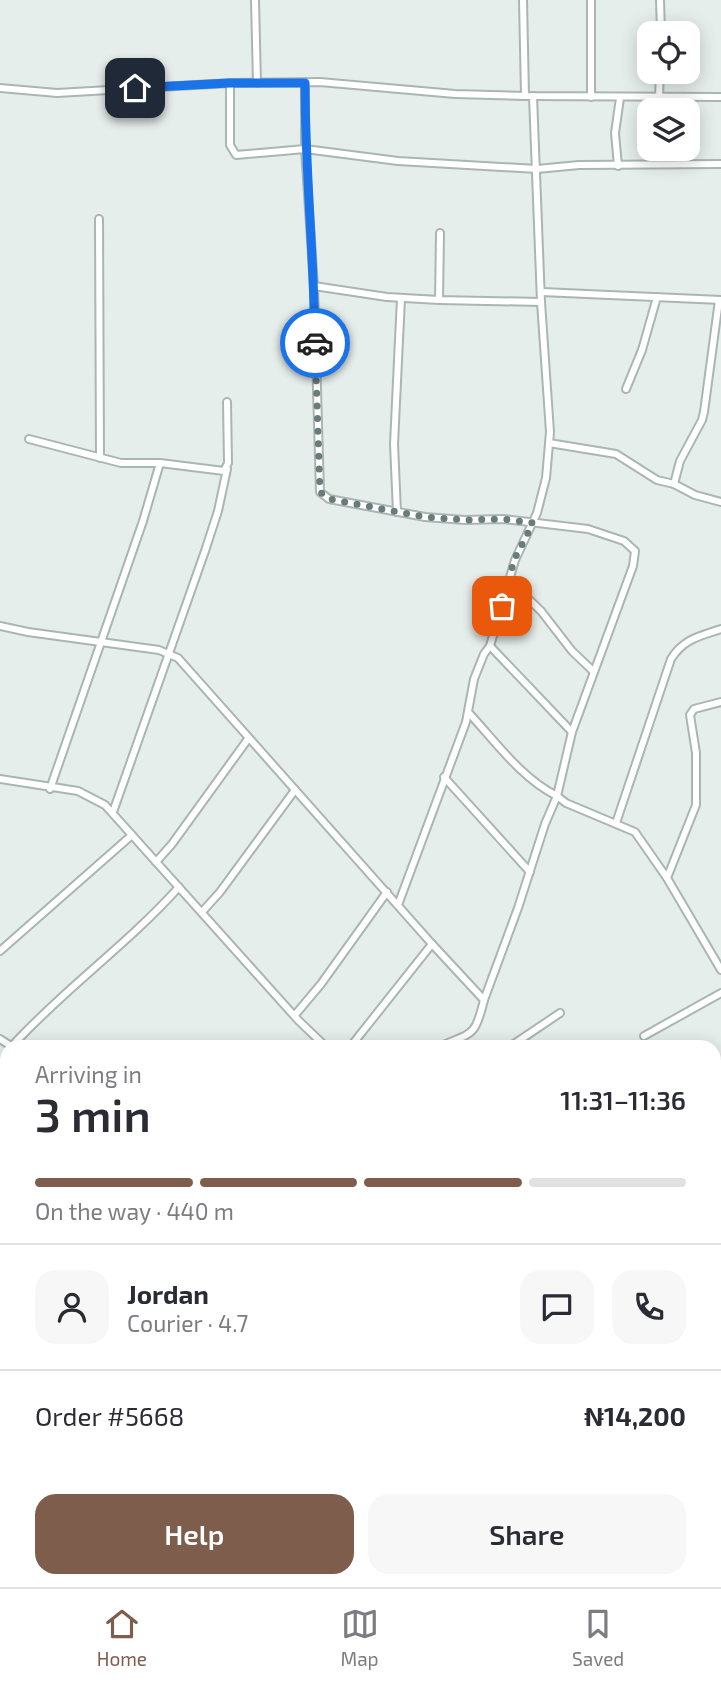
<!DOCTYPE html>
<html lang="en">
<head>
<meta charset="utf-8">
<style>
	body { margin:0; font-family:"Exo 2",sans-serif; background:#f7f7f7; color:#2b2b33; height:100vh; display:flex; flex-direction:column; font-size:26px; white-space:nowrap }
	* { box-sizing:border-box; margin:0 }
	p { font-size:23px; color:#7c7c81 }
	.icon { flex:none; width:38px; height:38px; fill:none; stroke:currentColor; stroke-width:2; stroke-linecap:round; stroke-linejoin:round }
	.map { position:relative; flex:1; overflow:hidden }
	.panel { position:absolute; left:0px; top:1040px; width:721px; height:548px; display:flex; flex-direction:column; background:#fff; border-radius:21px 21px 0 0; box-shadow:0 4px 18px #0003 }
	.panel>* { flex:none }
	.fabs { position:absolute; left:637px; top:21px; display:grid; gap:14px }
	.fabs a { display:grid; place-items:center; width:63px; height:63px; border-radius:14px; background:#fff; box-shadow:0 4px 18px #0003; font-size:35px }
	.pin { position:absolute; display:grid; place-items:center; width:60px; height:60px; color:#fff; margin:-30px; border-radius:14px; box-shadow:0 4px 10px #0006 }
	.courier { position:absolute; display:grid; place-items:center; width:70px; height:70px; margin:-35px; border:5px solid #1a73e8; border-radius:50%; background:#fff; color:#222; box-shadow:0 2px 9px #0007 }
	.overview em { font-style:normal; font-weight:600 }
	.overview div { display:flex; flex-direction:column-reverse }
	.overview { display:flex; align-items:center; justify-content:space-between; height:119px; padding:0 35px }
	h1 { font-size:46px; font-weight:600; line-height:52px }
	.bar { display:grid; grid-template-columns:repeat(4,1fr); gap:10px 7px; align-content:center; height:84px; padding:0 35px }
	.bar i { height:9px; border-radius:5px; background:#e1e1e2 }
	.bar .selected { background:#7f5d4d }
	.bar p { grid-column:span 4 }
	.line { display:flex; align-items:center; gap:18px; padding:0 35px; border-top:2px solid #e1e1e2 }
	.line div { flex:1 }
	.round { display:grid; place-items:center; flex:none; width:74px; height:74px; border-radius:21px; background:#f7f7f7 }
	.button { display:flex; gap:14px; margin-top:auto; padding:14px 35px }
	.button a { flex:1; height:80px; border-radius:21px; background:#7f5d4d; color:#fff; font-size:28px; font-weight:600; line-height:80px; text-align:center }
	.button a+a { background:#f7f7f7; color:#2b2b33 }
	.menu { display:flex; justify-content:space-around; align-items:center; height:98px; border-top:2px solid #e1e1e2; background:#fff; font-size:19px; color:#7c7c81 }
	.menu a { display:grid; justify-items:center; gap:4px }
	.menu .selected { color:#7f5d4d }
	.map>svg:first-child { display:block }
	.lines { fill:none; stroke-linecap:round; stroke-linejoin:round }
	.minor-casing { stroke:#a9b6b3; stroke-width:10 }
	.tertiary-casing { stroke:#a9b6b3; stroke-width:11 }
	.minor { stroke:#fff; stroke-width:6 }
	.tertiary { stroke:#fff; stroke-width:8 }
	.done { stroke:#697c79; stroke-width:7; stroke-dasharray:0 12.6 }
	.route { stroke:#1a73e8; stroke-width:9 }
</style>
</head>
<body>
<div class="map">
<svg width="721" height="1587" viewBox="0 0 721 1587">
	<rect width="100%" height="100%" fill="#e6eeeb"/>
	<g class="lines">
		<defs>
			<g id="minor">
				<path d="M255,0l2,83"/>
				<path d="M523,0l2,96"/>
				<path d="M660,0l1,33"/>
				<path d="M230,83v62l6,10 69,-6 93,12 139,8 42,-4 142,-1"/>
				<path d="M305,83v66l9,137 6,206 9,7 96,18 40,3 38,-1 85,10 36,12 11,10 -2,15 -61,166 -15,64c-36,-18 -62,-55 -89,-84"/>
				<path d="M0,88l57,5 173,-10 90,-1 135,12 70,2 196,1"/>
				<path d="M591,97v-97"/>
				<path d="M659,98l1,-26"/>
				<path d="M618,166l-3,-33 5,-35"/>
				<path d="M99,219l1,239"/>
				<path d="M314,286l73,11 52,3 102,2"/>
				<path d="M542,292l179,8"/>
				<path d="M439,300l1,-67"/>
				<path d="M719,300l-15,112 -2,8 -22,41 -6,23 21,11 26,7"/>
				<path d="M626,389l16,-39 15,-53"/>
				<path d="M29,439l92,24h39l64,8 4,-8 -1,-61"/>
				<path d="M549,443l67,11 41,26 17,4"/>
				<path d="M397,512l-3,-68 7,-146"/>
				<path d="M509,580l32,31 31,40 22,21"/>
				<path d="M0,626l28,6 131,18 19,8 254,286"/>
				<path d="M490,646l82,86"/>
				<path d="M444,777l86,95"/>
				<path d="M0,779l78,12 27,14 193,215 27,26"/>
				<path d="M50,789l93,-268 17,-58"/>
				<path d="M113,812l92,-261 13,-40 9,-42"/>
				<path d="M616,823l55,-164c12,-20 29,-23 50,-30"/>
				<path d="M156,862l16,-18 76,-105"/>
				<path d="M667,878l29,-73v-52l-6,-38 4,-6 27,-7"/>
				<path d="M398,905l68,-183 8,-43 10,-25 6,-8 25,-86 22,-47 9,-35 4,-46 -9,-130 -8,-206"/>
				<path d="M202,912l18,-20 75,-102"/>
				<path d="M0,951l132,-116"/>
				<path d="M295,1015l26,-31 66,-92"/>
				<path d="M644,1036l77,-43"/>
				<path d="M0,1039l11,7"/>
				<path d="M12,1046c52,-57 115,-101 167,-159"/>
				<path d="M351,1046l81,-102 52,56 34,-92 27,-84 12,-28 9,7 69,29 32,46 54,92"/>
				<path d="M441,1046c32,-14 34,-9 43,-46"/>
				<path d="M511,1046l49,-33"/>
				<path d="M714,1073l7,-4"/>
				<path d="M714,1158l7,-5"/>
				<path d="M0,1185l7,-16"/>
				<path d="M0,1362l7,-17"/>
				<path d="M714,1411l7,5"/>
				<path d="M714,1507l7,-8"/>
				<path d="M714,1548l7,7"/>
				<path d="M540,1580l8,7"/>
				<path d="M652,1580l7,7"/>
				<path d="M134,1587l3,-7"/>
				<path d="M241,1587l7,-3 40,3"/>
			</g>
			<g id="tertiary">
				<path d="M714,1357l7,-7"/>
				<path d="M516,1587l4,-7"/>
			</g>
		</defs>
		<!-- minor casing -->
		<use href="#minor" class="minor-casing"/>
		<!-- tertiary casing -->
		<use href="#tertiary" class="tertiary-casing"/>
		<!-- minor -->
		<use href="#minor" class="minor"/>
		<!-- tertiary -->
		<use href="#tertiary" class="tertiary"/>
	</g>
	<g class="lines">
		<!-- done -->
		<path class="done" d="M315,343l5,149 9,7 96,18 40,3 38,-1 30,4 -19,37 -12,46"/>
		<!-- route -->
		<path class="route" d="M135,88l95,-5h75c0,87 9,173 10,260"/>
	</g>
</svg>
<div class="fabs">
<a><svg class="icon" aria-label="locate" viewBox="0 0 24 24"><circle cx="12" cy="12" r="6"/><path d="M12 2v4M12 18v4M2 12h4M18 12h4"/></svg></a>
<a><svg class="icon" aria-label="layers" viewBox="0 0 24 24"><path d="M12 4l9 5-9 5-9-5zM3 14l9 5 9-5"/></svg></a>
</div>
<div class="pin" style="left:502px;top:606px;background:#ea580c"><svg class="icon" aria-label="bag" viewBox="0 0 24 24"><path d="M5 8h14l-1 12H6zM9 8a3 3 0 0 1 6 0"/></svg></div>
<div class="pin" style="left:135px;top:88px;background:#1f2937"><svg class="icon" aria-label="home" viewBox="0 0 24 24"><path d="M3 11l9-7 9 7M6 9v11h12V9"/></svg></div>
<div class="courier" style="left:315px;top:343px"><svg class="icon" aria-label="car" viewBox="0 0 24 24"><path d="M5 17H2v-5l4-1 3-4h7l3 4 3 1v5h-3M9 17h6M6 11h13"/><circle cx="7" cy="17" r="2"/><circle cx="17" cy="17" r="2"/></svg></div>
<section class="panel">
<div class="overview"><div><h1>3 min</h1><p>Arriving in</p></div><em>11:31–11:36</em></div>
<div class="bar"><i class="selected"></i><i class="selected"></i><i class="selected"></i><i></i><p>On the way · 440 m</p></div>
<div class="line" style="height:126px"><a class="round"><svg class="icon" aria-label="person" viewBox="0 0 24 24"><circle cx="12" cy="8" r="4"/><path d="M4 21q1-7 8-7t8 7"/></svg></a><div><b>Jordan</b><p>Courier · 4.7</p></div><a class="round"><svg class="icon" aria-label="chat" viewBox="0 0 24 24"><path d="M4 5h16v11H9l-5 4z"/></svg></a><a class="round"><svg class="icon" aria-label="phone" viewBox="0 0 24 24"><path d="M5 4h4l2 5-3 2q2 4 5 5l2-3 5 2v4C11 20 4 13 5 4z"/></svg></a></div>
<div class="line" style="height:91px"><div>Order #5668</div><b>₦14,200</b></div>
<div class="button"><a>Help</a><a>Share</a></div>
</section>
</div>
<nav class="menu">
<a class="selected"><svg class="icon" aria-label="home" viewBox="0 0 24 24"><path d="M3 11l9-7 9 7M6 9v11h12V9"/></svg>Home</a>
<a><svg class="icon" aria-label="map" viewBox="0 0 24 24"><path d="M3 6l6-2 6 2 6-2v14l-6 2-6-2-6 2zM9 4v14M15 6v14"/></svg>Map</a>
<a><svg class="icon" aria-label="saved" viewBox="0 0 24 24"><path d="M7 4h10v16l-5-4-5 4z"/></svg>Saved</a>
</nav>
</body>
</html>
